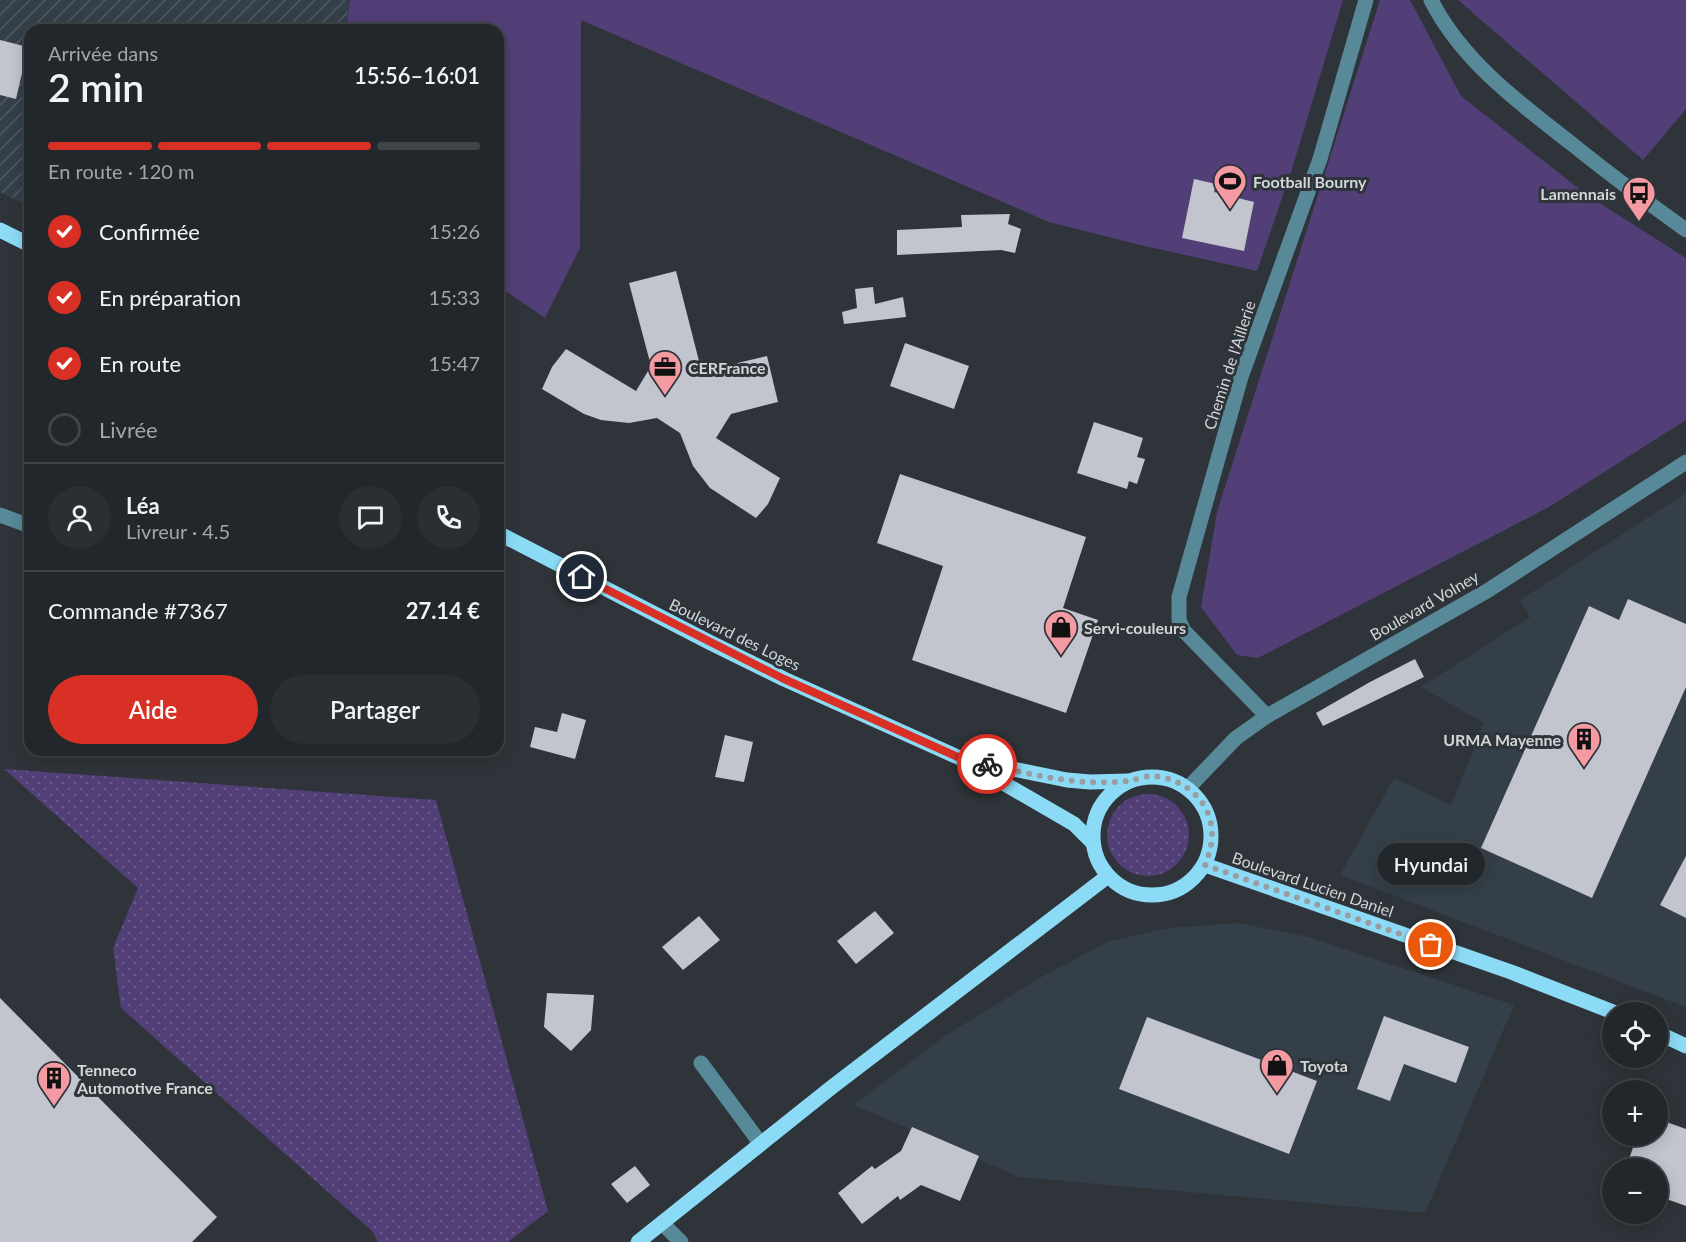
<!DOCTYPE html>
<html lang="fr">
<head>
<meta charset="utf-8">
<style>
	body { margin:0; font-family:Lato,sans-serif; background:#2a2f33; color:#f1f3f6; height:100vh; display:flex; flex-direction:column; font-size:22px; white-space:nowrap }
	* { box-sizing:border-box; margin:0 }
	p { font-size:20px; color:#a2a5a9 }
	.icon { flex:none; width:33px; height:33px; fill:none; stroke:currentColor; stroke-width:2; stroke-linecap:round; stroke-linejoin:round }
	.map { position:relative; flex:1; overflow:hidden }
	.sheet { position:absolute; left:24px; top:24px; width:480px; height:732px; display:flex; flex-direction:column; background:#22272b; border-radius:18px; box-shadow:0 3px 15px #0003,0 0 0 2px #3f4447 }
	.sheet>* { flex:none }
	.controls { position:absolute; left:1602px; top:1002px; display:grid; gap:12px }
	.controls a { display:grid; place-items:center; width:66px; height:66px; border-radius:50%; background:#22272b; box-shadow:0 3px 15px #0003,0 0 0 2px #3f4447; font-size:30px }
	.pin { position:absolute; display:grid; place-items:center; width:51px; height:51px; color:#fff; margin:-26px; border:3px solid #fff; border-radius:50%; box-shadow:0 2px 6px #0007 }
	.courier { position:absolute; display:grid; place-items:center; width:60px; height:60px; margin:-30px; border:4px solid #d93025; border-radius:50%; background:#fff; color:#222; box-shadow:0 2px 8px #0007 }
	.bubble { position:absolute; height:42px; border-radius:21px; background:#22272b; box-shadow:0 3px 15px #0003,0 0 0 2px #3f4447; font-size:20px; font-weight:600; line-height:42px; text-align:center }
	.summary em { font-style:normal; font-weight:600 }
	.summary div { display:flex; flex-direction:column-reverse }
	.summary { display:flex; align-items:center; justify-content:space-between; height:102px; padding:0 24px }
	h1 { font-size:39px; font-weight:600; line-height:45px }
	.bar { display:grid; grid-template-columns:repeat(4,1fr); gap:9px 6px; align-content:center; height:72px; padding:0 24px }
	.bar i { height:8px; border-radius:4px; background:#3f4447 }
	.bar .current { background:#d93025 }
	.bar p { grid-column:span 4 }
	.line { display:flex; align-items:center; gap:15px; padding:0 24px; border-top:2px solid #3f4447 }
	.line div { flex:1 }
	.round { display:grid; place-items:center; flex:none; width:63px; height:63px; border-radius:32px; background:#2a2f33 }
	ol { padding:0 24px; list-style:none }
	li { display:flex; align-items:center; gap:18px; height:66px }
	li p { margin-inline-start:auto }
	li .icon { padding:6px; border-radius:50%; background:#d93025; color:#fff; stroke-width:4 }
	li:last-child { color:#a2a5a9 }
	li i { width:33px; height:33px; border:3px solid #3f4447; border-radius:50% }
	.primary-button { display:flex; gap:12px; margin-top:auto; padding:12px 24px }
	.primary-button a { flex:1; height:69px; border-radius:36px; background:#d93025; color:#fff; font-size:24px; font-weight:600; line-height:69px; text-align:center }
	.primary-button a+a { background:#2a2f33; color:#f1f3f6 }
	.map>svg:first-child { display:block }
	.built { fill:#343f49 }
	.industrial { fill:url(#industrial-furrows) }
	.grass { fill:url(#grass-dots) }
	.green { fill:#523f77 }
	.building { fill:#c2c5ce }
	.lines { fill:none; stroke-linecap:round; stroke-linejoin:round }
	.minor { stroke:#588999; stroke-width:15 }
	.major { stroke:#8bdbf6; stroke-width:15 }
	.done { stroke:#999da1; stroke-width:6; stroke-dasharray:0 10.8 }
	.route { stroke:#d93025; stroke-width:8 }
	.labels { text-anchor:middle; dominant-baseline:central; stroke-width:6; stroke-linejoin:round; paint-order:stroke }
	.poi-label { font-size:16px; font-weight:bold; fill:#d2d6d9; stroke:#2e3439; text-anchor:start }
	.street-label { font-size:16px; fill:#d2d6d9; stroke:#2e3439 }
</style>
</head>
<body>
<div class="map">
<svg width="1686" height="1242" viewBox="0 0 1686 1242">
	<defs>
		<pattern id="industrial-furrows" width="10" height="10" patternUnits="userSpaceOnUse" patternTransform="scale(1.5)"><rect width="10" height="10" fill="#343f49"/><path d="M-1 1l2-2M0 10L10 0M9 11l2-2" fill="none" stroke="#505a63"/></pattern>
		<pattern id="grass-dots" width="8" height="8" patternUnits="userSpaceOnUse" patternTransform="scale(1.5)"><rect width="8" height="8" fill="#523f77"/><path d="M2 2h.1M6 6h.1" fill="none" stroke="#6a5a8a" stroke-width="1.8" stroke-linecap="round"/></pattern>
	</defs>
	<rect width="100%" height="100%" fill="#2e3439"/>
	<!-- built -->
	<g class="built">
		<path d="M1686,493v514l-346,-132 54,-97 57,27 33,-82 -63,-36 109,-70 -10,-17z"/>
		<path d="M1238,923l71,14 205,68 -89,208 -406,-36 -165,-72 92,-70 99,-60 65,-34 59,-13z"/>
	</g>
	<!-- industrial -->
	<path class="industrial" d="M0,0h349l-3,30h-316v177l-30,-15z"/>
	<!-- grass -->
	<g class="grass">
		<path d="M4,769l432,31 112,411 -40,31h-130l-6,-11 -251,-223 -8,-60 25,-60z"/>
		<circle cx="1148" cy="835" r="41"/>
	</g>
	<!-- green -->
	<g class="green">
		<path d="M350,0h993l-51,169 -35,102 -121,-27 -87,-22 -468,-202 -1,228 -35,70 -47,-32v-256h-152z"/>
		<path d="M1380,0h30l51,96 126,99 99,63v162l-137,87 -291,151 -21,-3 -36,-48 16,-95z"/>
		<path d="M1458,0h228v109l-43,51z"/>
	</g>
	<!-- building -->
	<g class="building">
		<path d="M0,40l28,7 -12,52 -16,-4z"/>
		<path d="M1194,179l22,5 -2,8 40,10 -10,49 -62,-13z"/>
		<path d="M1010,214l-2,10 13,5 -6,24 -14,-3 -104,5v-25l65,-3 -1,-12z"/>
		<path d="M676,271l23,90 13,8 55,-13 11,46 -47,12 -15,24 64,40 -12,26 -12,14 -46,-30 -17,-22 -13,-33 -23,-15 -28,5 -28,-3 -17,-6 -42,-25 10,-22 14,-18 70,42 15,-25 -22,-83z"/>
		<path d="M873,287l2,17 28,-7 3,20 -62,7 -2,-12 15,-4 -2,-19z"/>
		<path d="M905,343l64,23 -15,43 -64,-23z"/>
		<path d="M1094,422l49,16 -6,19 8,2 -8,25 -8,-3 -2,8 -50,-16z"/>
		<path d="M900,474l186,63 -23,71 35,12 -32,93 -154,-53 31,-94 -66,-23z"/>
		<path d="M1628,599l58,25v63l-94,211 -111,-50 108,-242 30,14z"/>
		<path d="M1415,659l9,18 -101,49 -7,-13 54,-31z"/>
		<path d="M562,713l24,7 -11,39 -45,-12 5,-20 22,5z"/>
		<path d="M725,735l28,7 -9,40 -29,-5z"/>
		<path d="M1686,856v62l-26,-13z"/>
		<path d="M875,911l19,22 -38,31 -19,-23z"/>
		<path d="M699,916l21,24 -37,30 -21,-23z"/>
		<path d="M547,993l47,2 -3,35 -20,21 -27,-24z"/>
		<path d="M0,998l217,219 -25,25h-192z"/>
		<path d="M1384,1016l85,31 -13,36 -52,-19 -14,37 -33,-12z"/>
		<path d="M1147,1017l170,64 -28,73 -170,-65z"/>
		<path d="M1658,1119l28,10v77l-28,-10v-28h-32l11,-32h21z"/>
		<path d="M912,1127l67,29 -19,45 -39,-16 -21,15 -2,-4 -36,28 -24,-31 34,-27 3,3 26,-18z"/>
		<path d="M635,1166l15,19 -23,18 -16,-19z"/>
	</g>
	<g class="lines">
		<!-- minor -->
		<g class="minor">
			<path d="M1431,0c31,61 88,103 141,144 37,30 75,58 114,86"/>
			<path d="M0,515l30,11"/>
			<path d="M1267,716l-83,-85 -5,-11v-23l62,-220 79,-218 46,-159"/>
			<path d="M1188,788l48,-50 31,-22 220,-125 199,-129"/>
			<path d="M701,1063l60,81"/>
			<path d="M662,1223l19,19"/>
		</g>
		<!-- major -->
		<g class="major">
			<path d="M0,230l30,15"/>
			<path d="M498,533l211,109 75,37 176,79 114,66 19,19"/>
			<path d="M978,762l89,18 23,2 38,-1"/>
			<circle cx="1152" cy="836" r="59"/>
			<path d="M1205,865l306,107 102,40"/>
			<path d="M1658,1033l28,13"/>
			<path d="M638,1242l194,-155 276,-211"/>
		</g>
	</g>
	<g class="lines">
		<!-- done -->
		<path class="done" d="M987,764c33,8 66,16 100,18 13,1 28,0 42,-1 7,-1 15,-5 22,-5 32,1 61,25 61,58 0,11 -3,20 -7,31l226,80"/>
		<!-- route -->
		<path class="route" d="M582,577l202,102 176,79 27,6"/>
	</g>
	<!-- icons -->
	<defs>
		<symbol id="stadium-pin" viewBox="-11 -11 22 30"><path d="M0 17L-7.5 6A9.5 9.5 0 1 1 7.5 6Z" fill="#f49aa2" stroke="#2e3439"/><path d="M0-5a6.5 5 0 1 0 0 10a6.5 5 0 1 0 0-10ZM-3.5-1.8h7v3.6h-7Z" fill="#111"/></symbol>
		<symbol id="bus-pin" viewBox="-11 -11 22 30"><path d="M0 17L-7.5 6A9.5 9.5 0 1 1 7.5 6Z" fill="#f49aa2" stroke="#2e3439"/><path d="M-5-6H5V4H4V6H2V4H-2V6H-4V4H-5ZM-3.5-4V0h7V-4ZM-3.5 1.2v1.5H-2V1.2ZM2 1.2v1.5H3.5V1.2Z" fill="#111"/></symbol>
		<symbol id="office-pin" viewBox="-11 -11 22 30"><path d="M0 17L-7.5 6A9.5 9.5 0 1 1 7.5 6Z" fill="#f49aa2" stroke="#2e3439"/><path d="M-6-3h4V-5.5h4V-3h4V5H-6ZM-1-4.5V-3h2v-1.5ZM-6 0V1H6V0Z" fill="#111"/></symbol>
		<symbol id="shop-pin" viewBox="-11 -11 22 30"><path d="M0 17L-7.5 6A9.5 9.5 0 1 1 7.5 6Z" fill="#f49aa2" stroke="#2e3439"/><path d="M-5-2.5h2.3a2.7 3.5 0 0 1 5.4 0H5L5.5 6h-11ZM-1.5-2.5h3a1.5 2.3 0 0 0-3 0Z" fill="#111"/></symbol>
		<symbol id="building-pin" viewBox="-11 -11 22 30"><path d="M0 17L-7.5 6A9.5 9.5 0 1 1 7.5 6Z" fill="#f49aa2" stroke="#2e3439"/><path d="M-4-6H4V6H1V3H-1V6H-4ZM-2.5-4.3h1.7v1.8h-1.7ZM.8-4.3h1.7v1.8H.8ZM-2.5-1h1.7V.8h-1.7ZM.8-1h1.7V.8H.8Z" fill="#111"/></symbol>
	</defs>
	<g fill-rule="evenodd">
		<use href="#stadium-pin" x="1211" y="162" width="38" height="52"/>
		<use href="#bus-pin" x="1620" y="174" width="38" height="52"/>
		<use href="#office-pin" x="646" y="348" width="38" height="52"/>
		<use href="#shop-pin" x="1042" y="608" width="38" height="52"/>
		<use href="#building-pin" x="1565" y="720" width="38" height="52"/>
		<use href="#shop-pin" x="1258" y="1046" width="38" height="52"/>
		<use href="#building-pin" x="35" y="1059" width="38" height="52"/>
	</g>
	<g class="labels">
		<!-- poi labels -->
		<g class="poi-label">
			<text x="1253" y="181">Football Bourny</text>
			<text x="1616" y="193" text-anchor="end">Lamennais</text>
			<text x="688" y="367">CERFrance</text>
			<text x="1084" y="627">Servi-couleurs</text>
			<text x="1561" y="739" text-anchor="end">URMA Mayenne</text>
			<text x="1300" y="1065">Toyota</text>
			<text x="77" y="1069">Tenneco<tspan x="77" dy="18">Automotive France</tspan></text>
		</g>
		<!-- street labels -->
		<g class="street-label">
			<text transform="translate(1229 365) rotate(-72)">Chemin de l'Aillerie</text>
			<text transform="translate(1424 605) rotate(-30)">Boulevard Volney</text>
			<text transform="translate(735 634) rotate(26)">Boulevard des Loges</text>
			<text transform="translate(1313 884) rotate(19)">Boulevard Lucien Daniel</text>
		</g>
	</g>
</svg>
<div class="controls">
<a><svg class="icon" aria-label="locate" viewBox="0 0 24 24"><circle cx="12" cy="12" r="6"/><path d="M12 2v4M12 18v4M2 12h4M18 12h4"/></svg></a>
<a>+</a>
<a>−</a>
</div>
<div class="pin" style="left:1431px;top:945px;background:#ea580c"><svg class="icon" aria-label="bag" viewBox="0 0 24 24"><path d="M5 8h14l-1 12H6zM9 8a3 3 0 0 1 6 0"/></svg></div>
<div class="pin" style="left:582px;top:577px;background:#1f2937"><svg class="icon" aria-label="home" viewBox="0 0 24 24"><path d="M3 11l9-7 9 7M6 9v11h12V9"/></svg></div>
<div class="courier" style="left:987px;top:764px"><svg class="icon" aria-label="bike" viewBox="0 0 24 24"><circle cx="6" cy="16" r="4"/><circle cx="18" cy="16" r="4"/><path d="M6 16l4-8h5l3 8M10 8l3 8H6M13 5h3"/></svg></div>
<div class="bubble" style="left:1377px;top:843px;width:108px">Hyundai</div>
<section class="sheet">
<div class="summary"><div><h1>2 min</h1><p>Arrivée dans</p></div><em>15:56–16:01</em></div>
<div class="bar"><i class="current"></i><i class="current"></i><i class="current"></i><i></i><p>En route · 120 m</p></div>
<ol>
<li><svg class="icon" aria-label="check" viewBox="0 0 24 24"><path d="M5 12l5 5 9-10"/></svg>Confirmée<p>15:26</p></li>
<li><svg class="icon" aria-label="check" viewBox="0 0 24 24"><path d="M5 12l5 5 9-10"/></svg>En préparation<p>15:33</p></li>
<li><svg class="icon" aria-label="check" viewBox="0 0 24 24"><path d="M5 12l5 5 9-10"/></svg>En route<p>15:47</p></li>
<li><i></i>Livrée</li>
</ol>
<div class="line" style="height:108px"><a class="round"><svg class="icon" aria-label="person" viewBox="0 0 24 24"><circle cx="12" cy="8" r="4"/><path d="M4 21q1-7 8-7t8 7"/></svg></a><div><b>Léa</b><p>Livreur · 4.5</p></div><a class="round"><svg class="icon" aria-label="chat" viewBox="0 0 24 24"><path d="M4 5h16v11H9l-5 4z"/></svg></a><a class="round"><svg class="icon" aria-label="phone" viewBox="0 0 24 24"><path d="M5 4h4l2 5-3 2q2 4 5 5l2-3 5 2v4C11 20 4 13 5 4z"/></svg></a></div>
<div class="line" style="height:78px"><div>Commande #7367</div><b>27.14 €</b></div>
<div class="primary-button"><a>Aide</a><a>Partager</a></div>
</section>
</div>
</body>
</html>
